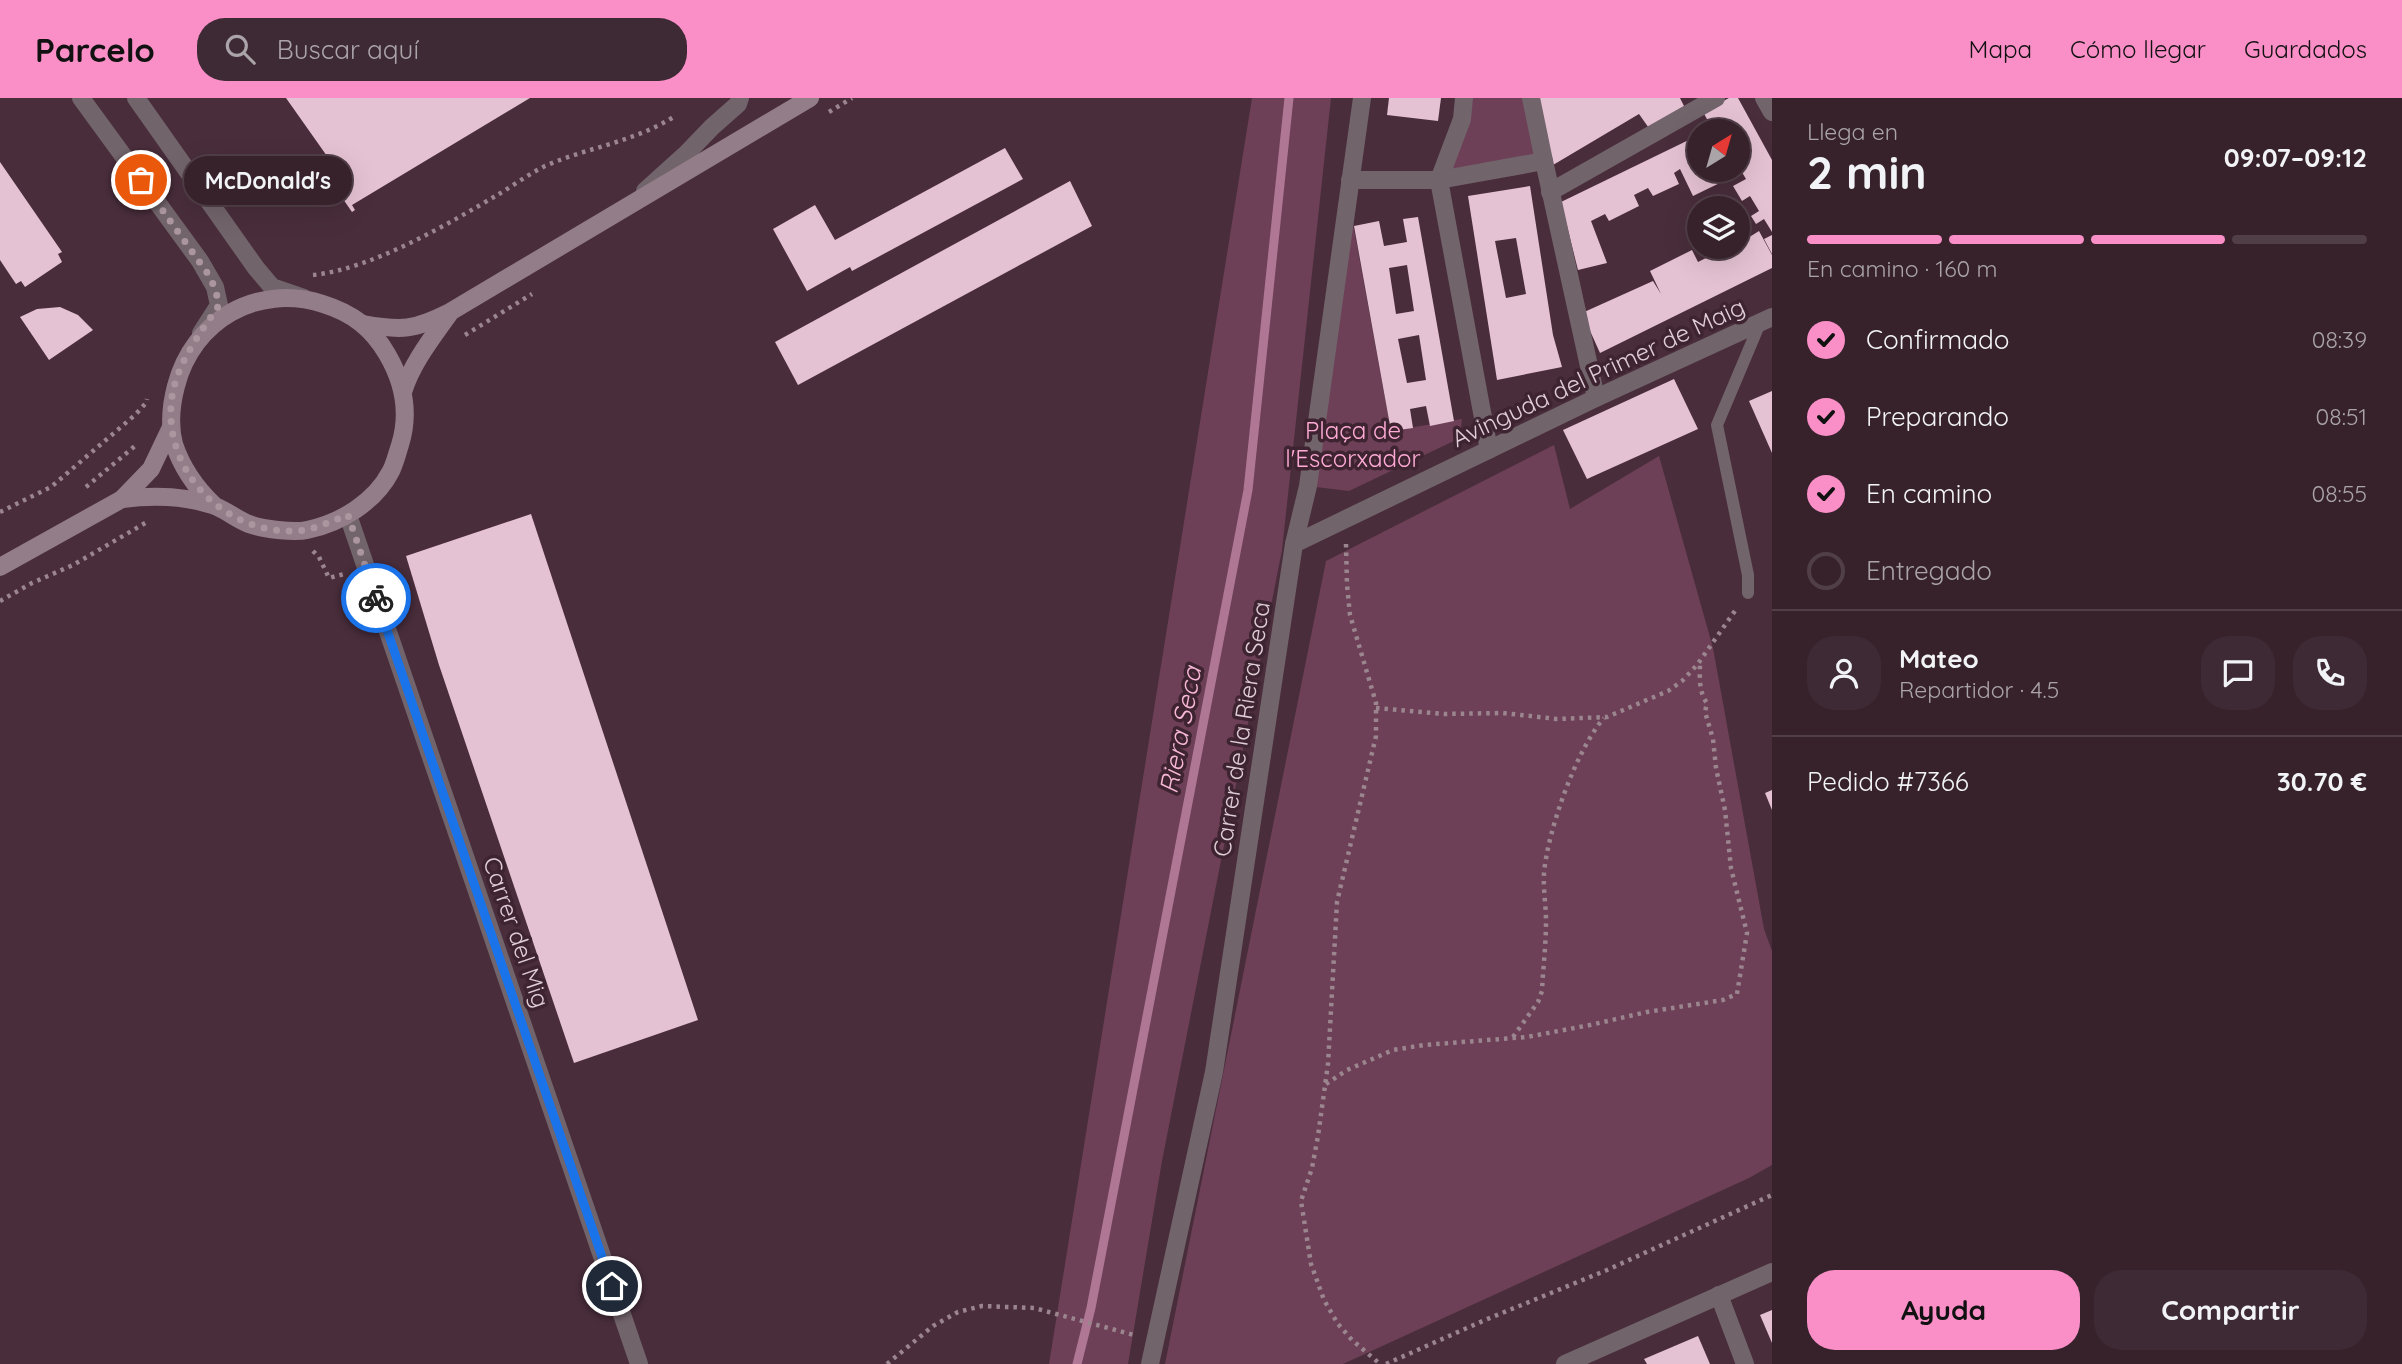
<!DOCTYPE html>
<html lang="es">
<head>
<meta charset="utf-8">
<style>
	body { margin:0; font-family:Quicksand,sans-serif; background:#3e2a34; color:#f1f3f6; height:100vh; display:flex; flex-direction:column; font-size:26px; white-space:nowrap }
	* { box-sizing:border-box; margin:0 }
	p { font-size:23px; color:#aaa4a9 }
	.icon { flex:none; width:38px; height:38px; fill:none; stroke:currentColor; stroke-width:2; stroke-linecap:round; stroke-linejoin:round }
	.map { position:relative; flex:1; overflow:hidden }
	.drawer { display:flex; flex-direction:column; background:#37222c; width:630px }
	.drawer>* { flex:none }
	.needle { width:46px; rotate:37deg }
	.controls { position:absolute; left:1687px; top:21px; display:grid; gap:14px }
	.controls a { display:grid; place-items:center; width:63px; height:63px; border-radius:50%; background:#37222c; box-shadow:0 7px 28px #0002,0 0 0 2px #513f48; font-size:35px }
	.pin { position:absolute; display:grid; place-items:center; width:60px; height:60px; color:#fff; margin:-30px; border:4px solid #fff; border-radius:50%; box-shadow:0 2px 7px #0007 }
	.courier { position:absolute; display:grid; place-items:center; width:70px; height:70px; margin:-35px; border:5px solid #1a73e8; border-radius:50%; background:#fff; color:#222; box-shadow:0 2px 9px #0007 }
	.bubble { position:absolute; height:49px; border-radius:24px; background:#37222c; box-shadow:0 7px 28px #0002,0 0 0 2px #513f48; font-size:23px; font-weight:700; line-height:49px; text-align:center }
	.headline em { font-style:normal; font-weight:700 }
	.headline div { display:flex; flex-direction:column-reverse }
	.headline { display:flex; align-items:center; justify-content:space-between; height:119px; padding:0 35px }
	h1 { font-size:46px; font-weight:700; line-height:52px }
	.bar { display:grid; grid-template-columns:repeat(4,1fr); gap:10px 7px; align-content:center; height:84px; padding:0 35px }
	.bar i { height:9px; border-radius:5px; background:#513f48 }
	.bar .current { background:#fa8fc8 }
	.bar p { grid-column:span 4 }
	.line { display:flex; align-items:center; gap:18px; padding:0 35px; border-top:2px solid #513f48 }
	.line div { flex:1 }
	.round { display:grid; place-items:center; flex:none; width:74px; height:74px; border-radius:28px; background:#3e2a34 }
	ol { padding:0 35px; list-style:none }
	li { display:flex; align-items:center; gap:21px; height:77px }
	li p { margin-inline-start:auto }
	li .icon { padding:7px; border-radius:50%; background:#fa8fc8; color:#111; stroke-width:4 }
	li:last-child { color:#aaa4a9 }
	li i { width:38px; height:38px; border:4px solid #513f48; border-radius:50% }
	.button { display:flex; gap:14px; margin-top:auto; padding:14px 35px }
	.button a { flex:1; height:80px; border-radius:28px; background:#fa8fc8; color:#111; font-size:28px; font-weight:700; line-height:80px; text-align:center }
	.button a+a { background:#3e2a34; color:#f1f3f6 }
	header { display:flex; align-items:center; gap:42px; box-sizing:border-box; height:98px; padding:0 35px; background:#fa8fc8; color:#111 }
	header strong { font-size:33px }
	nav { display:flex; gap:38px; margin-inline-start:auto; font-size:24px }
	.search { width:490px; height:63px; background:#3e2a34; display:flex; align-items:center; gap:18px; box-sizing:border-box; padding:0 24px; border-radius:28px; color:#aaa4a9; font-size:26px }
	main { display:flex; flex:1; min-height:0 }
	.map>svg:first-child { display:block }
	.green { fill:#6d4058 }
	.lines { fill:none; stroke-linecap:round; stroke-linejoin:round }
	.stream { stroke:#b07795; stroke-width:9 }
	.building { fill:#e5c2d3; fill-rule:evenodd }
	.path { stroke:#9b858f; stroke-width:4.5; stroke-dasharray:3.5 5; stroke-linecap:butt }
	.lane { stroke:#72646b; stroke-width:12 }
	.street { stroke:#72646b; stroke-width:18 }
	.secondary { stroke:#937d88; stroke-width:18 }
	.done { stroke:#ab96a0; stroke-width:7; stroke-dasharray:0 12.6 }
	.route { stroke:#1a73e8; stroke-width:9 }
	.labels { text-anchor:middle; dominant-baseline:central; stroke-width:7; stroke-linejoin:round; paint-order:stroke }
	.street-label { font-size:24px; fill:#e0ced6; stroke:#3e2331 }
	.park-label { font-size:24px; fill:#feabd5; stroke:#3e2331 }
	.water-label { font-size:26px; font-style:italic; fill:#f7b8d7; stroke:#3e2331 }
</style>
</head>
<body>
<header>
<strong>Parcelo</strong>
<div class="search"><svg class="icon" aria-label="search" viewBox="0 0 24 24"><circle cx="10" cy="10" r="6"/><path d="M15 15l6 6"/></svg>Buscar aquí</div>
<nav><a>Mapa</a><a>Cómo llegar</a><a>Guardados</a></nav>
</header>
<main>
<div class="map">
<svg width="1772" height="1266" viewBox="0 0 1772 1266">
	<rect width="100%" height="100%" fill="#492d3b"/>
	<!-- green -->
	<g class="green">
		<path d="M1252,0h79l-49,452 -120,611 -34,203h-79z"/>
		<path d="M1464,0h67l13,63 -105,19z"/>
		<path d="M1351,115l40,218 71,-12 -2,19 -111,53 -41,-5z"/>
		<path d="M1554,347l16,64 89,-53 54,192 51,281 8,22v214l-23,13 -406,186h-178l161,-803z"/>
	</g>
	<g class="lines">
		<!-- stream -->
		<path class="stream" d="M1077,1266l14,-56 157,-818 41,-392"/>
	</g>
	<!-- building -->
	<g class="building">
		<path d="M286,0h244l-178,107 3,5 -3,2 -27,-39 9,-7z"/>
		<path d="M1389,0h52l-3,23 -51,-6z"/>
		<path d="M1532,0h148l6,12 -35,21 -12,-17 -86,51z"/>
		<path d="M1729,0h9l34,62v72l-8,-13 -8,5 -5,-8 8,-5 -9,-15 -8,5 -9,-15 13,-7 -6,-10 -11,6 1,3 -37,18 -13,-27 -6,4 5,11 -26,12 -5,-8 -14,7 5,11 -30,15 -4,-7 -14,7 16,42 -29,7 -17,-68 138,-67v35h39v-39h-32l6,-3 -9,-16z"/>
		<path d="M1005,50l18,31 -171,92 -2,-4 -43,24 -34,-62 42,-24 20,35z"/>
		<path d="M0,64l62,90 -4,2 4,8 -37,25 -4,-6 -5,3 -16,-24z"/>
		<path d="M1070,83l22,45 -294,159 -23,-43z"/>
		<path d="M1530,88l23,149 9,32 -65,13 -29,-184zM1516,140l10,56 -20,4 -11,-57z"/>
		<path d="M1418,119l36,204 -24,5 -4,-20 -16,3 3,19 -22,3 -37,-205 25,-5 5,25 23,-4 -4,-23zM1407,167l7,46 -18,3 -7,-46zM1419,237l7,45 -19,3 -9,-44z"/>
		<path d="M1699,124v22l-9,-18z"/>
		<path d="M1745,128l6,10 8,-5 13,24v13l-172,85 -18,-40 71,-32 8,13 -11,-23 42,-21 6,12 8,-4 -6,-11h38v-18z"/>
		<path d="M1772,137v19l-8,-15z"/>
		<path d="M60,209l18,8 15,15 -44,30 -29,-43 17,-8z"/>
		<path d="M1674,281l24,50 -111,50 -24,-49z"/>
		<path d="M1772,293v62l-23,-52z"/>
		<path d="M531,416l167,506 -124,43 -135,-398 -33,-109z"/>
		<path d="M1772,692v20l-7,-17z"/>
		<path d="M1772,1212v33l-12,-28z"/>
		<path d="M1698,1238l12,28h-63l-3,-5z"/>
	</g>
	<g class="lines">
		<!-- path -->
		<g class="path">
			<path d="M829,14l23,-14"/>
			<path d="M313,177c59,-6 135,-51 186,-81 15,-9 30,-20 46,-28 43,-19 90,-24 130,-50"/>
			<path d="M465,237l67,-41"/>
			<path d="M86,389l49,-41"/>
			<path d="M0,414l51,-25 84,-72 11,-12 1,-4"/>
			<path d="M1346,446l1,41 3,30 26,88v33l-39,166 -9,162 -10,72 -6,32 -11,33 10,63 13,36 14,24 14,16 28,24"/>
			<path d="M313,453l6,6 10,21 15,-4"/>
			<path d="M0,503l32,-18 41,-18 74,-43"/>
			<path d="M1376,610l68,6 59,-1 54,6 50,-2 61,-26 14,-10 15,-16 40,-57"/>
			<path d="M1513,939l25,-35 4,-11c1,-23 4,-46 4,-70 0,-16 -3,-32 -2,-48 4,-43 32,-123 60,-155"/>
			<path d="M1326,986l21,-14 46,-20 31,-5 103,-8 63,-12 57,-13 76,-12 14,-6 10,-61 -16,-65 -6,-58 -9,-42 -3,-29 -8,-27 2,-9c-9,-12 -7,-28 -7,-42"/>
			<path d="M887,1266l46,-38 25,-14 24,-6 52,2 100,27"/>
			<path d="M1386,1266l99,-44 122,-50 165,-75"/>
		</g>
		<!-- lane -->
		<path class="lane" d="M1748,495v-18l-31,-150 43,-102"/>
		<!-- street -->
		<g class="street">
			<path d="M81,0l119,163 15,26 4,18 -18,28"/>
			<path d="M136,0l120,170 16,19 32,11"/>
			<path d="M1764,0l8,14"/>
			<path d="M1544,63l52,237"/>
			<path d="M1350,82h89l105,-19 -13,-63"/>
			<path d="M1439,82l50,270"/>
			<path d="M1439,82l23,-61 2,-21"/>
			<path d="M645,93l41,-37 26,-27 26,-23 2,-6"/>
			<path d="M1550,94l166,-94"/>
			<path d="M348,417l291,849"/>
			<path d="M1294,446l302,-146 176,-81"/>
			<path d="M1719,1197l26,69"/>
			<path d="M1150,1266l64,-292 80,-528 14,-58 54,-388"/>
			<path d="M1565,1266l207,-92"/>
		</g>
		<!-- secondary -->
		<g class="secondary">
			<path d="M363,226c39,7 51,6 87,-12l360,-214"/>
			<path d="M403,294c9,-29 29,-54 46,-78"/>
			<path d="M122,401c31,-4 60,-4 90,6 13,4 24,14 37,19 13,5 45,9 58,6 34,-7 68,-28 84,-59 4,-8 6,-17 9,-26 10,-32 4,-62 -13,-91 -15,-26 -35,-41 -64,-50 -66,-21 -130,16 -147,82 -5,19 -7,39 -2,58 8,24 22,44 40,61"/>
			<path d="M0,469l122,-68 29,-30 20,-42"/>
		</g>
	</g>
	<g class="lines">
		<!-- done -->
		<path class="done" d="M141,82l67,94 7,14 4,17c-20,30 -46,63 -48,101 -4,70 56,128 125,125 18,-1 35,-10 52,-16l28,83"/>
		<!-- route -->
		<path class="route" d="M376,500l236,688"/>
	</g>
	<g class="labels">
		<!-- street labels -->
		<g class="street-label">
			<text transform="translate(1598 274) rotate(-25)">Avinguda del Primer de Maig</text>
			<text transform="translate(1241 631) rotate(-81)">Carrer de la Riera Seca</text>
			<text transform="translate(517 834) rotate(71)">Carrer del Mig</text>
		</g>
		<!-- park labels -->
		<g class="park-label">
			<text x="1353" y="332">Plaça de<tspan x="1353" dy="28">l'Escorxador</tspan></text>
		</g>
		<!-- water labels -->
		<g class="water-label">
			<text transform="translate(1180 632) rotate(-79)">Riera Seca</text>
		</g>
	</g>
</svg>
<div class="controls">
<a><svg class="needle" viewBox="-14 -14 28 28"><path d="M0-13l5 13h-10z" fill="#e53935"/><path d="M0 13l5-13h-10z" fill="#aaa4a9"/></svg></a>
<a><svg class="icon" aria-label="layers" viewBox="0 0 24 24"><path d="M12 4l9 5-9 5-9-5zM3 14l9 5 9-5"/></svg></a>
</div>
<div class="pin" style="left:141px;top:82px;background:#ea580c"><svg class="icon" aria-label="bag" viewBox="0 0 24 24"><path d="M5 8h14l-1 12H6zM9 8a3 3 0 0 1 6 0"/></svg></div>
<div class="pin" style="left:612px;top:1188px;background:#1f2937"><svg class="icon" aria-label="home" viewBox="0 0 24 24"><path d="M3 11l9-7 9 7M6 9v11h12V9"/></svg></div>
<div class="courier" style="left:376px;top:500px"><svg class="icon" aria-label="bike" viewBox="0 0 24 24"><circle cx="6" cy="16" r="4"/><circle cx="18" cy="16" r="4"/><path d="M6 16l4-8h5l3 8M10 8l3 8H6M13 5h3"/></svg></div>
<div class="bubble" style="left:184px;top:58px;width:168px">McDonald's</div>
</div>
<section class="drawer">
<div class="headline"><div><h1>2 min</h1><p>Llega en</p></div><em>09:07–09:12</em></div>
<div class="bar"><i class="current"></i><i class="current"></i><i class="current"></i><i></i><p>En camino · 160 m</p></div>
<ol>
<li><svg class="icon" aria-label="check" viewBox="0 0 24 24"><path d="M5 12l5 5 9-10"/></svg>Confirmado<p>08:39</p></li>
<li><svg class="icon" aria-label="check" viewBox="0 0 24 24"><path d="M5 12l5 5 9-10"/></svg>Preparando<p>08:51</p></li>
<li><svg class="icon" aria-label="check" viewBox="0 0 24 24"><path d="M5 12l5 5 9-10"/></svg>En camino<p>08:55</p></li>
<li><i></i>Entregado</li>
</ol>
<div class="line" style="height:126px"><a class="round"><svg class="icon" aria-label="person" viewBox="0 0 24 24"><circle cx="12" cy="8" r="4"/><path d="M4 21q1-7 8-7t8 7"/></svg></a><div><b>Mateo</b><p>Repartidor · 4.5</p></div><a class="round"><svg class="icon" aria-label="chat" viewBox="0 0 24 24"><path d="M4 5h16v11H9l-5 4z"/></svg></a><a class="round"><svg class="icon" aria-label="phone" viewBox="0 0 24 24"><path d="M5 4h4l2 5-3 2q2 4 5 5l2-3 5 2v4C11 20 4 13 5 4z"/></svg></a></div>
<div class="line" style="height:91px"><div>Pedido #7366</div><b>30.70 €</b></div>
<div class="button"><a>Ayuda</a><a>Compartir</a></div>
</section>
</main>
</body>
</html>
